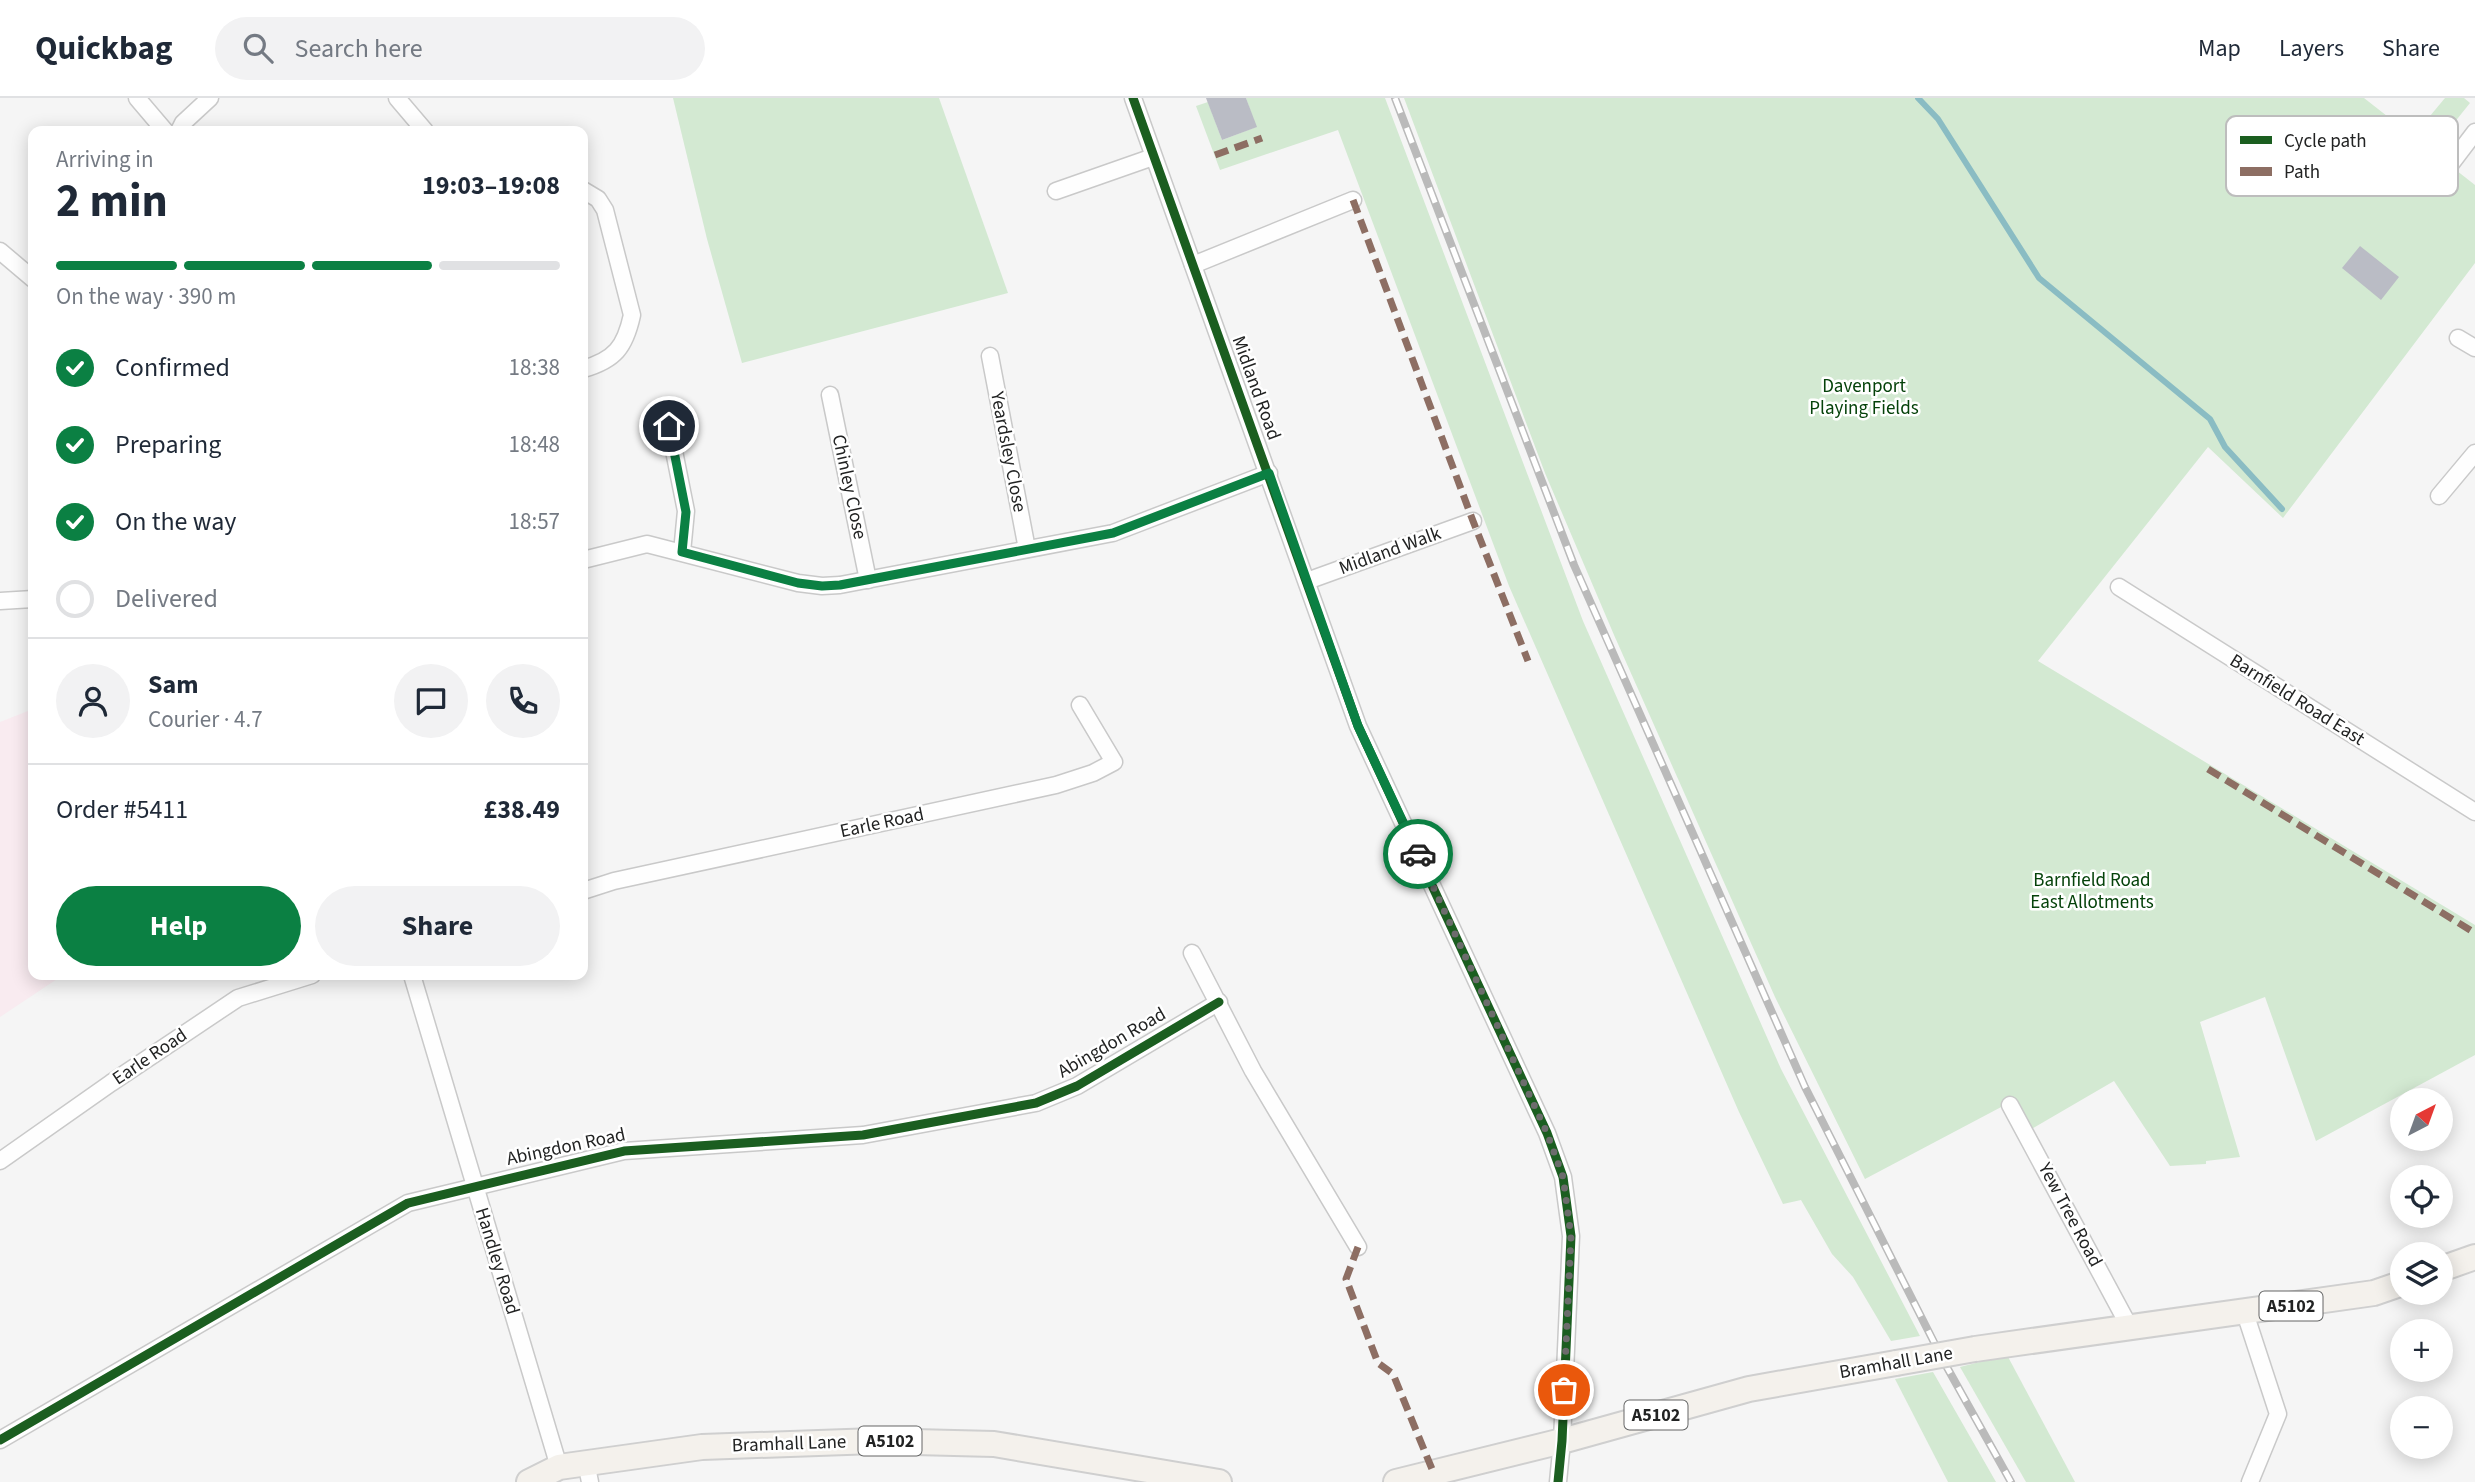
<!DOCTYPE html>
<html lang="en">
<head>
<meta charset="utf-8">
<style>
	body { margin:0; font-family:"Source Sans 3",sans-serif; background:#f2f2f3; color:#1f2937; height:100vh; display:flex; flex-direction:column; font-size:26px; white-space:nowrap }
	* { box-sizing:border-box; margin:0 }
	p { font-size:23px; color:#747a83 }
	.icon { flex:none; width:38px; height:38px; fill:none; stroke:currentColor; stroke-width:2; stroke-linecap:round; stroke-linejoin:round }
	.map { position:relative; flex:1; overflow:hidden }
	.panel { position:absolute; left:28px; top:28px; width:560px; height:854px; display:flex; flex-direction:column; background:#fff; border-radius:14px; box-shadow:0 4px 18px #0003 }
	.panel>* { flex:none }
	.needle { width:46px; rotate:41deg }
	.fabs { position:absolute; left:2390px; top:990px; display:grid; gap:14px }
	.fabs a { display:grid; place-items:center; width:63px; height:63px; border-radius:50%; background:#fff; box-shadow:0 4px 18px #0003; font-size:35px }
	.pin { position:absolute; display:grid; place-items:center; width:60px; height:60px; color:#fff; margin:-30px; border:4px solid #fff; border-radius:50%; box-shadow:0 2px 7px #0007 }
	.courier { position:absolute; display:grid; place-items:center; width:70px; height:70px; margin:-35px; border:5px solid #0b8043; border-radius:50%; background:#fff; color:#222; box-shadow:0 2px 9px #0007 }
	.head em { font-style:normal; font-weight:700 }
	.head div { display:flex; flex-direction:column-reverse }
	.head { display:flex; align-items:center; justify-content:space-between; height:119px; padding:0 28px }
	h1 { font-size:46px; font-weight:700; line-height:52px }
	.bar { display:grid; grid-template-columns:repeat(4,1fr); gap:10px 7px; align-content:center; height:84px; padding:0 28px }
	.bar i { height:9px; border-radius:5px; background:#e0e1e3 }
	.bar .on { background:#0b8043 }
	.bar p { grid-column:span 4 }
	.line { display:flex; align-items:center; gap:18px; padding:0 28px; border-top:2px solid #e0e1e3 }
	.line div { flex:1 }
	.round { display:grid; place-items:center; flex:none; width:74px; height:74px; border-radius:37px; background:#f2f2f3 }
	ol { padding:0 28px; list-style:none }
	li { display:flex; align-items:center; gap:21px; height:77px }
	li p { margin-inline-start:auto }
	li .icon { padding:7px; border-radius:50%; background:#0b8043; color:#fff; stroke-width:4 }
	li:last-child { color:#747a83 }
	li i { width:38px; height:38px; border:4px solid #e0e1e3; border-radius:50% }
	.button { display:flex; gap:14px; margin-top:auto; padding:14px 28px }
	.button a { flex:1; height:80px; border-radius:42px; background:#0b8043; color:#fff; font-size:28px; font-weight:700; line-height:80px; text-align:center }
	.button a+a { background:#f2f2f3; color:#1f2937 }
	header { display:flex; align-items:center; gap:42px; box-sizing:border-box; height:98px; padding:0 35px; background:#fff; border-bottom:2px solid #e0e1e3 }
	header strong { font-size:33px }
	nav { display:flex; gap:38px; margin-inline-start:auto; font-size:24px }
	.search { width:490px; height:63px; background:#f2f2f3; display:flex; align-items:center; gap:18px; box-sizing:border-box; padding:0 24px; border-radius:38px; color:#747a83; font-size:26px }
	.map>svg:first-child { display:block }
	.education { fill:#f9ebf0 }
	.green { fill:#d3e9d2 }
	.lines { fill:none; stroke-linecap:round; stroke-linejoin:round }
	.stream { stroke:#8abcc3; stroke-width:6 }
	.building { fill:#babcc5 }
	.street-casing { stroke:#c9c9c9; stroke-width:19 }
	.primary-casing { stroke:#cfcfcf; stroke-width:28 }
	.street { stroke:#fefefe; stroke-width:16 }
	.primary { stroke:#f4f1ec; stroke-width:24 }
	.rail-casing { stroke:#bababa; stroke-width:8 }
	.rail { stroke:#fff; stroke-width:5; stroke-dasharray:16; stroke-linecap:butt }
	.primary-bridge-casing { stroke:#cfcfcf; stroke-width:28; stroke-linecap:butt }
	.primary-bridge { stroke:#f4f1ec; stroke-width:24 }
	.quiet { stroke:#8d6e63; stroke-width:7; stroke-dasharray:14 7; stroke-linecap:butt }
	.cycleway-casing { stroke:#fff; stroke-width:13 }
	.cycleway { stroke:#1b5e20; stroke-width:9 }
	.done { stroke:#6c6c6c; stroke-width:7; stroke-dasharray:0 12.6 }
	.route { stroke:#0b8043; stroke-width:9 }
	.labels { text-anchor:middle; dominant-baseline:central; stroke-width:5; stroke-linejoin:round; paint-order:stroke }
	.shield { fill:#fff; stroke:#646565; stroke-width:2 }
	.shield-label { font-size:18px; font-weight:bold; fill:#222323 }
	.park-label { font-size:19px; fill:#05420a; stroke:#fff }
	.street-label { font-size:19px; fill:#222323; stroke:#fff }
	.key { fill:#fff; stroke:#bdbdbd; stroke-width:2 }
	.key-label { font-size:19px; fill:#222323 }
</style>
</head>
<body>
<header>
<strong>Quickbag</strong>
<div class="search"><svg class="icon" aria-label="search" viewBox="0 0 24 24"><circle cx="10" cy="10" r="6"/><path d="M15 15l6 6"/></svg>Search here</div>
<nav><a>Map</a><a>Layers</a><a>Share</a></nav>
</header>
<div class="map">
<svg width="2475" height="1384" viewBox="0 0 2475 1384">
	<rect width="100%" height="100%" fill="#f5f5f5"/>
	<!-- education -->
	<path class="education" d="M33,611v266h30l-63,42v-295z"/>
	<!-- green -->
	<g class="green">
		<path d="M673,0h266l69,195 -266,70 -35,-124z"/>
		<path d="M1246,0h139l198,523 198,448 139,267 -29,5 -38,-64 -21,-23 -31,-54 -18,4 -44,-92 -230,-526 -171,-456 -118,40 -24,-64 12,-4 14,38 34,-13z"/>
		<path d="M1404,0h960l111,87v78l-192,255 -75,-71 -170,214 437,264v130l-159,86 -51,-144 -65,25 40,135 -34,4v3l-36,2 -56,-85 -86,50 -23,-26 -140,74 -90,-182 -161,-362 -69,-162z"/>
		<path d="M2445,0h19l6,5 -37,46 -18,-15z"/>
		<path d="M2007,1257l68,127h-49l-66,-115z"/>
		<path d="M1933,1274l63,110h-48l-53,-103z"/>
	</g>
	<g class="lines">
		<!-- stream -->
		<path class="stream" d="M1918,0l20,21 101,159 171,141 15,28 57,62"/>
	</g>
	<!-- building -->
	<g class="building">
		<path d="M1206,0h40l11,29 -35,13z"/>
		<path d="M2360,148l39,31 -18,23 -39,-32z"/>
	</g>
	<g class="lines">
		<defs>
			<g id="street">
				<path d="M137,0l28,33"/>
				<path d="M397,0l28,33"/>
				<path d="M1133,0l225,628 189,407 16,44 8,59 -9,205 -4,41"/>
				<path d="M179,33l4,-8 27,-25"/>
				<path d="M2450,67l25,-33"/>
				<path d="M583,92l15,9 7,11 27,105c-7,32 -17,45 -49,54"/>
				<path d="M1056,93l97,-34"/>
				<path d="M0,153l33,28"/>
				<path d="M1193,167l160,-65"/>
				<path d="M2458,240l17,10"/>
				<path d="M990,258l37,193"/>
				<path d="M830,297l38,185"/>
				<path d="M669,328l17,85 -4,41"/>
				<path d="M2439,398l36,-43"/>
				<path d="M583,462l64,-16 151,39 24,3 18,-1 273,-52 156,-60"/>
				<path d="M1307,483l166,-60"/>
				<path d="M2119,489l356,225"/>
				<path d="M0,503l33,-2"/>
				<path d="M583,793l31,-10 442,-96 37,-12 21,-11 -34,-57"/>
				<path d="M1192,855l61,118 105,176"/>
				<path d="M412,877l147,492"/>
				<path d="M2010,1007l119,221"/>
				<path d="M0,1063l111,-78 127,-85 74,-23"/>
				<path d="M2245,1215l33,101 -28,68"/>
				<path d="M0,1342l408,-237 216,-52 239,-16 173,-32 41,-17 142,-84"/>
				<path d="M586,1364l4,20"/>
			</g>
			<g id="primary">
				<path d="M2441,1171l34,-12"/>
				<path d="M1975,1251l399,-56 29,-10"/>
				<path d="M529,1384l30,-15 143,-20 173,-6 119,3 225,38"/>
				<path d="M1396,1384l166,-41 187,-52 147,-26"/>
			</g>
		</defs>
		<!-- street casing -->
		<use href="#street" class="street-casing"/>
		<!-- primary casing -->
		<use href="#primary" class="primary-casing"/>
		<!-- street -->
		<use href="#street" class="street"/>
		<!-- primary -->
		<use href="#primary" class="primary"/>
		<defs>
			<path id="rail" d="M1395,0l179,467 231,522 139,275 67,120"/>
		</defs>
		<!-- rail casing -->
		<use href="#rail" class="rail-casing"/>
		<!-- rail -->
		<use href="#rail" class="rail"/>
		<defs>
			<path id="primary-bridge" d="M1896,1265l79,-14"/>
		</defs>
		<!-- primary-bridge casing -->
		<use href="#primary-bridge" class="primary-bridge-casing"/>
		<!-- primary-bridge -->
		<use href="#primary-bridge" class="primary-bridge"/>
		<!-- quiet -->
		<g class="quiet">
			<path d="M1215,57l47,-17"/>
			<path d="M1353,102l120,321 55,140"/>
			<path d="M2208,671l267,164"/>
			<path d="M1358,1149l-12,32 32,84 15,11 41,100"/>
		</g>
		<defs>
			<g id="cycleway">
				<path d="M1133,0l225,628 189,407 16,44 8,59 -9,205 -4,41"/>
				<path d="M0,1342l408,-237 216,-52 239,-16 173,-32 41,-17 142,-84"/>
			</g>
		</defs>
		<!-- cycleway casing -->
		<use href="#cycleway" class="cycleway-casing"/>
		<!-- cycleway -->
		<use href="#cycleway" class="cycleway"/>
	</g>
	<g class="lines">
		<!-- done -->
		<path class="done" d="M1418,756l129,279 16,44 8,59 -7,154"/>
		<!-- route -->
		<path class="route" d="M669,328l17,86 -4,40 116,31 24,3 18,-1 273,-52 156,-60 89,253 60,128"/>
	</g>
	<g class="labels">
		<!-- shield labels -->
		<g class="shield">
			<rect x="2259.5" y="1193.5" width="63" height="29" rx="5"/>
			<rect x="1624.5" y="1302.5" width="63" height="29" rx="5"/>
			<rect x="858.5" y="1328.5" width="63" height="29" rx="5"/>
		</g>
		<g class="shield-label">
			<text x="2291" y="1208">A5102</text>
			<text x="1656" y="1317">A5102</text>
			<text x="890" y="1343">A5102</text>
		</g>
		<!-- park labels -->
		<g class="park-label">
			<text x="1864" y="288">Davenport<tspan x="1864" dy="22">Playing Fields</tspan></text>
			<text x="2092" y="782">Barnfield Road<tspan x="2092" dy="22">East Allotments</tspan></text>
		</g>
		<!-- street labels -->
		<g class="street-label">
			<text transform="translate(1256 290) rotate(70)">Midland Road</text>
			<text transform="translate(1008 354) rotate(79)">Yeardsley Close</text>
			<text transform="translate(849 389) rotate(78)">Chinley Close</text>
			<text transform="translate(1390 453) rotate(-20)">Midland Walk</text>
			<text transform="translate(2297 602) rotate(32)">Barnfield Road East</text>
			<text transform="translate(882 725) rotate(-12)">Earle Road</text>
			<text transform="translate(1112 945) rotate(-30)">Abingdon Road</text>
			<text transform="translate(150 959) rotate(-34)">Earle Road</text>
			<text transform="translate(566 1049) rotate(-12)">Abingdon Road</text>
			<text transform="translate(2070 1117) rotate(62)">Yew Tree Road</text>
			<text transform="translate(497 1163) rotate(73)">Handley Road</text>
			<text transform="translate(1896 1265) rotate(-10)">Bramhall Lane</text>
			<text transform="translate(789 1346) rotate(-2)">Bramhall Lane</text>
		</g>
	</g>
	<!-- legend -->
	<rect x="2226" y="18" width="232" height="80" rx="10" class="key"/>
	<rect x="2240" y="38" width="32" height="8" fill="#1b5e20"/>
	<rect x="2240" y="69" width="32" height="9" fill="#8d6e63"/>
	<g class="key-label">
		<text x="2284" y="49">Cycle path</text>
		<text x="2284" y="80">Path</text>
	</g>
</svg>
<div class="fabs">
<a><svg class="needle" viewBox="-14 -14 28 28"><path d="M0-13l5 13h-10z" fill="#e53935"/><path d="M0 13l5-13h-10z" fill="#747a83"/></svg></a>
<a><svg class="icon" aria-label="locate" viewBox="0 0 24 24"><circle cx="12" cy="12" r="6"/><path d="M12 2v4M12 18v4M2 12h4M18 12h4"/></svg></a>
<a><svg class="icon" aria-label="layers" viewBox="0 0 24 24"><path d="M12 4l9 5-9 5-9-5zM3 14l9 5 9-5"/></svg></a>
<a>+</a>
<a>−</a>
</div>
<div class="pin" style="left:1564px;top:1292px;background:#ea580c"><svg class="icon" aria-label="bag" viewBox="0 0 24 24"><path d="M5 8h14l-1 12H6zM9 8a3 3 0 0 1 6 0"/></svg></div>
<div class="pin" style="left:669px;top:328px;background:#1f2937"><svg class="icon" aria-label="home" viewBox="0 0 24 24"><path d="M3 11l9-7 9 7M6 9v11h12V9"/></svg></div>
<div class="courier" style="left:1418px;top:756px"><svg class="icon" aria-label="car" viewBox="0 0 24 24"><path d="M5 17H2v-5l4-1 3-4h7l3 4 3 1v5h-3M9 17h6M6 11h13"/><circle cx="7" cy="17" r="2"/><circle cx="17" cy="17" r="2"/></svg></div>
<section class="panel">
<div class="head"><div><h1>2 min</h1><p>Arriving in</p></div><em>19:03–19:08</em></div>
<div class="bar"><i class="on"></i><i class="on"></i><i class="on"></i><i></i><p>On the way · 390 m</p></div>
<ol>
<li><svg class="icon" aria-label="check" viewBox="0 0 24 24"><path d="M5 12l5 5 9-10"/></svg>Confirmed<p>18:38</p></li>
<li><svg class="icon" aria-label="check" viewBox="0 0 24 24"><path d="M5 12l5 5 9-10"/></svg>Preparing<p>18:48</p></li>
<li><svg class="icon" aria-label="check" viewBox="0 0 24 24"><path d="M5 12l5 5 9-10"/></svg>On the way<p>18:57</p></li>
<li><i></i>Delivered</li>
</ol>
<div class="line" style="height:126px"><a class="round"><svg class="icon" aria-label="person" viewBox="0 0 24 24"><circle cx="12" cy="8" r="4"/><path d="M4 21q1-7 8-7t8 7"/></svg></a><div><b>Sam</b><p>Courier · 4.7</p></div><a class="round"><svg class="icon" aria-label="chat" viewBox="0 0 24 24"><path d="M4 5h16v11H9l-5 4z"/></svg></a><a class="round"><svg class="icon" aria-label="phone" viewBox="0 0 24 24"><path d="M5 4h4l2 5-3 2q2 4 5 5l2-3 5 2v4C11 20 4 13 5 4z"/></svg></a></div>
<div class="line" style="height:91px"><div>Order #5411</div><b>£38.49</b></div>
<div class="button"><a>Help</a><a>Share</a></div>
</section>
</div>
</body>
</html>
